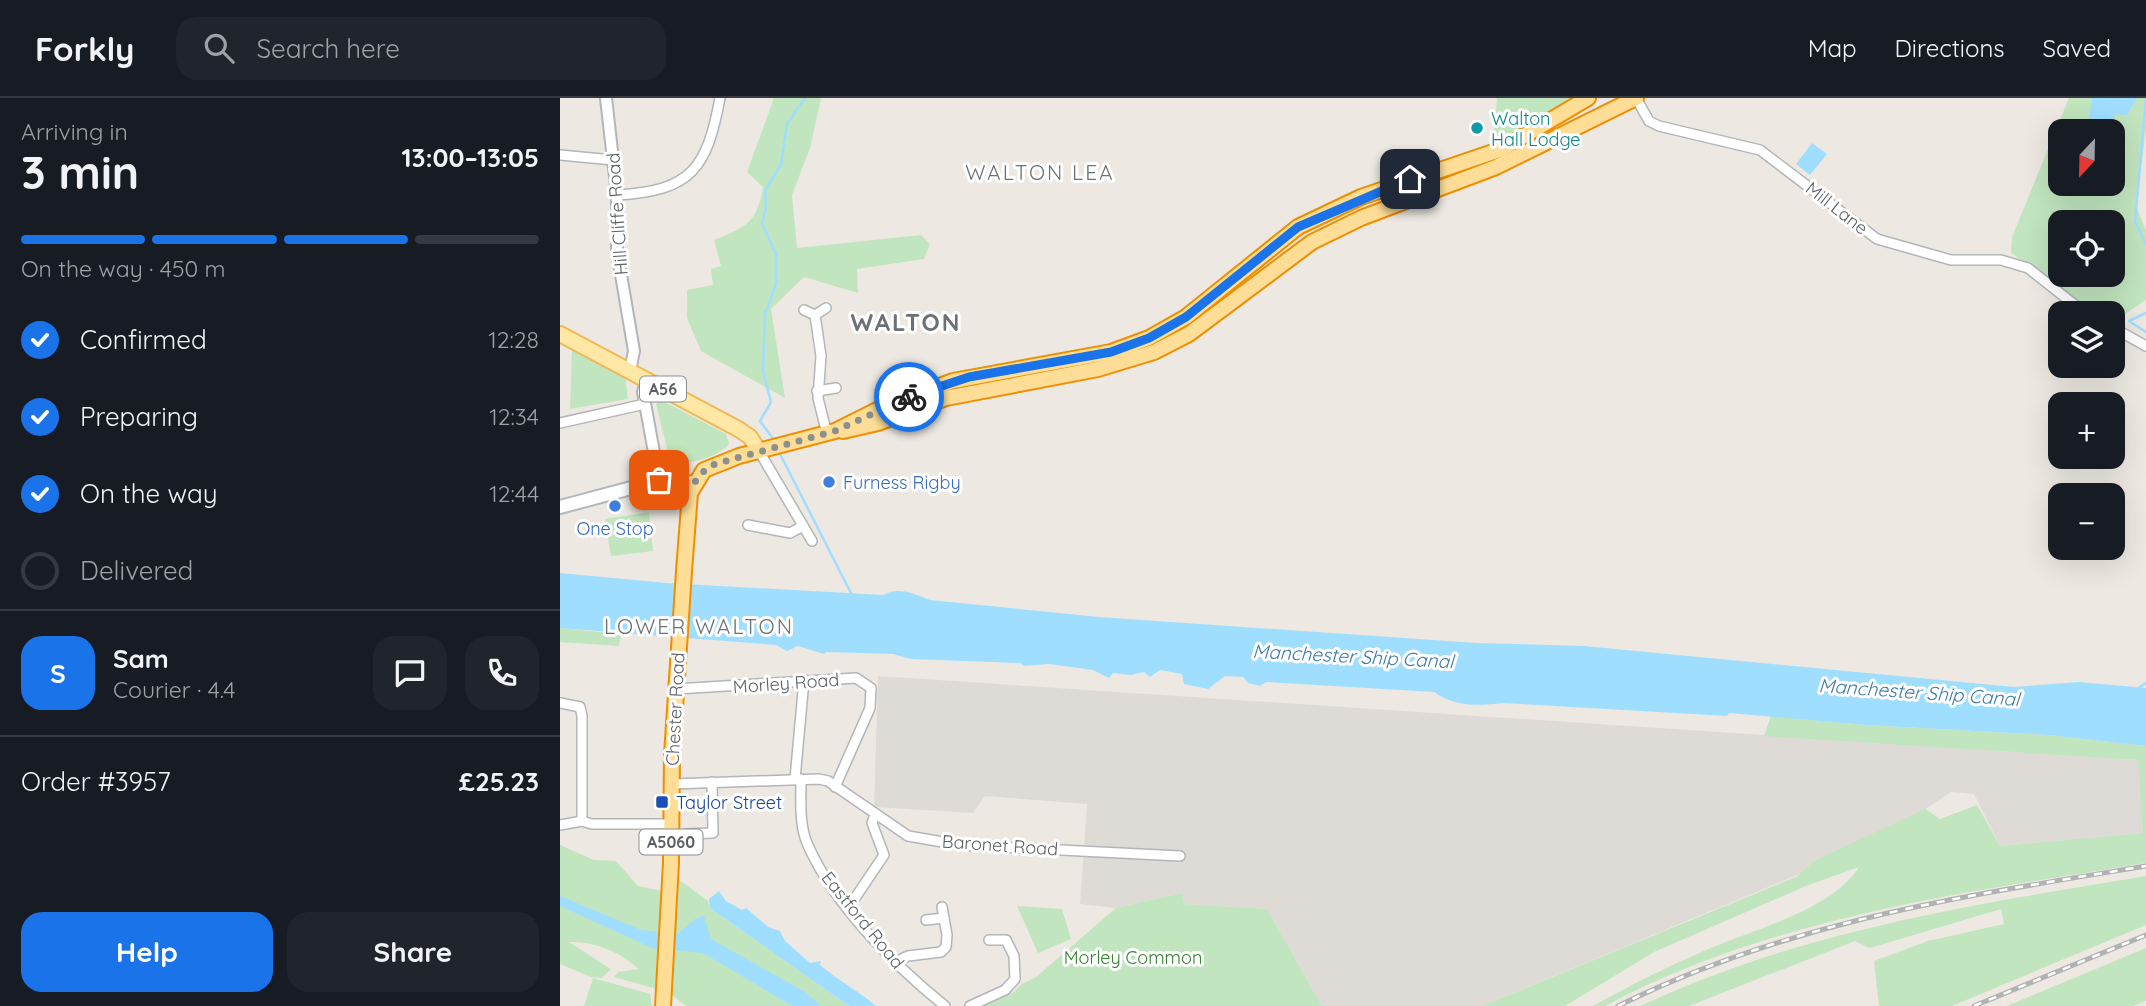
<!DOCTYPE html>
<html lang="en">
<head>
<meta charset="utf-8">
<style>
	body { margin:0; font-family:Quicksand,sans-serif; background:#20242c; color:#f1f3f6; height:100vh; display:flex; flex-direction:column; font-size:26px; white-space:nowrap }
	* { box-sizing:border-box; margin:0 }
	p { font-size:23px; color:#9ea1a6 }
	.icon { flex:none; width:38px; height:38px; fill:none; stroke:currentColor; stroke-width:2; stroke-linecap:round; stroke-linejoin:round }
	.map { position:relative; flex:1; overflow:hidden }
	.details { display:flex; flex-direction:column; background:#171b24; width:560px }
	.details>* { flex:none }
	.needle { width:46px; rotate:202deg }
	.buttons { position:absolute; left:1488px; top:21px; display:grid; gap:14px }
	.buttons a { display:grid; place-items:center; width:77px; height:77px; border-radius:14px; background:#171b24; box-shadow:0 7px 28px #0002; font-size:35px }
	.pin { position:absolute; display:grid; place-items:center; width:60px; height:60px; color:#fff; margin:-30px; border-radius:14px; box-shadow:0 4px 10px #0006 }
	.courier { position:absolute; display:grid; place-items:center; width:70px; height:70px; margin:-35px; border:5px solid #1a73e8; border-radius:50%; background:#fff; color:#222; box-shadow:0 2px 9px #0007 }
	.headline em { font-style:normal; font-weight:700 }
	.headline div { display:flex; flex-direction:column-reverse }
	.headline { display:flex; align-items:center; justify-content:space-between; height:119px; padding:0 21px }
	h1 { font-size:46px; font-weight:700; line-height:52px }
	.bar { display:grid; grid-template-columns:repeat(4,1fr); gap:10px 7px; align-content:center; height:84px; padding:0 21px }
	.bar i { height:9px; border-radius:5px; background:#363941 }
	.bar .selected { background:#1a73e8 }
	.bar p { grid-column:span 4 }
	.line { display:flex; align-items:center; gap:18px; padding:0 21px; border-top:2px solid #363941 }
	.line div { flex:1 }
	.round { display:grid; place-items:center; flex:none; width:74px; height:74px; border-radius:21px; background:#20242c }
	ol { padding:0 21px; list-style:none }
	li { display:flex; align-items:center; gap:21px; height:77px }
	li p { margin-inline-start:auto }
	li .icon { padding:7px; border-radius:50%; background:#1a73e8; color:#fff; stroke-width:4 }
	li:last-child { color:#9ea1a6 }
	li i { width:38px; height:38px; border:4px solid #363941; border-radius:50% }
	.cta { display:flex; gap:14px; margin-top:auto; padding:14px 21px }
	.cta a { flex:1; height:80px; border-radius:21px; background:#1a73e8; color:#fff; font-size:28px; font-weight:700; line-height:80px; text-align:center }
	.cta a+a { background:#20242c; color:#f1f3f6 }
	header { display:flex; align-items:center; gap:42px; box-sizing:border-box; height:98px; padding:0 35px; background:#171b24; border-bottom:2px solid #363941 }
	header strong { font-size:33px }
	nav { display:flex; gap:38px; margin-inline-start:auto; font-size:24px }
	.search { width:490px; height:63px; background:#20242c; display:flex; align-items:center; gap:18px; box-sizing:border-box; padding:0 24px; border-radius:21px; color:#9ea1a6; font-size:26px }
	main { display:flex; flex:1; min-height:0 }
	.map>svg:first-child { display:block }
	.industrial { fill:#dedbd6 }
	.green { fill:#c1e5be; fill-rule:evenodd }
	.water { fill:#a0deff }
	.lines { fill:none; stroke-linecap:round; stroke-linejoin:round }
	.stream { stroke:#a0deff; stroke-width:2.5 }
	.minor-casing { stroke:#b2b5b9; stroke-width:12 }
	.tertiary-casing { stroke:#b2b5b9; stroke-width:14 }
	.secondary-casing { stroke:#b3b8bc; stroke-width:16 }
	.primary-casing { stroke:#f1b856; stroke-width:18 }
	.trunk-casing { stroke:#ef8e00; stroke-width:18 }
	.minor { stroke:#fff; stroke-width:9 }
	.tertiary { stroke:#fff; stroke-width:10 }
	.secondary { stroke:#fff; stroke-width:12 }
	.primary { stroke:#ffe8a5; stroke-width:14 }
	.trunk { stroke:#fede97; stroke-width:14 }
	.rail-casing { stroke:#b1b2b3; stroke-width:5 }
	.rail { stroke:#fff; stroke-width:2.5; stroke-dasharray:8; stroke-linecap:butt }
	.done { stroke:#8d8f8f; stroke-width:7; stroke-dasharray:0 12.6 }
	.route { stroke:#1a73e8; stroke-width:9 }
	.culture-dot { fill:#0f9aa8; stroke:#fff; stroke-width:2.5 }
	.shop-dot { fill:#3f7fe0; stroke:#fff; stroke-width:2.5 }
	.transit-dot { fill:#1a4fb4; stroke:#fff; stroke-width:2.5 }
	.labels { text-anchor:middle; dominant-baseline:central; stroke-width:6; stroke-linejoin:round; paint-order:stroke }
	.shield { fill:#fff; stroke:#8c8f92; stroke-width:2 }
	.shield-label { font-size:16px; font-weight:bold; fill:#5a5f63 }
	.culture-label { font-size:18px; fill:#0d838f; stroke:#fff; text-anchor:start }
	.street-label { font-size:18px; fill:#5a5f63; stroke:#fff }
	.shop-label { font-size:18px; fill:#366cbe; stroke:#fff; text-anchor:start }
	.transit-label { font-size:18px; fill:#164399; stroke:#fff; text-anchor:start }
	.park-label { font-size:18px; fill:#378133; stroke:#fff }
	.water-label { font-size:19px; font-style:italic; fill:#3b7aa8; stroke:#fff }
	.quarter-label { font-size:21px; letter-spacing:2px; fill:#6b7175; stroke:#fff }
	.district-label { font-size:24px; font-weight:bold; letter-spacing:2px; fill:#6b7175; stroke:#fff }
</style>
</head>
<body>
<header>
<strong>Forkly</strong>
<div class="search"><svg class="icon" aria-label="search" viewBox="0 0 24 24"><circle cx="10" cy="10" r="6"/><path d="M15 15l6 6"/></svg>Search here</div>
<nav><a>Map</a><a>Directions</a><a>Saved</a></nav>
</header>
<main>
<section class="details">
<div class="headline"><div><h1>3 min</h1><p>Arriving in</p></div><em>13:00–13:05</em></div>
<div class="bar"><i class="selected"></i><i class="selected"></i><i class="selected"></i><i></i><p>On the way · 450 m</p></div>
<ol>
<li><svg class="icon" aria-label="check" viewBox="0 0 24 24"><path d="M5 12l5 5 9-10"/></svg>Confirmed<p>12:28</p></li>
<li><svg class="icon" aria-label="check" viewBox="0 0 24 24"><path d="M5 12l5 5 9-10"/></svg>Preparing<p>12:34</p></li>
<li><svg class="icon" aria-label="check" viewBox="0 0 24 24"><path d="M5 12l5 5 9-10"/></svg>On the way<p>12:44</p></li>
<li><i></i>Delivered</li>
</ol>
<div class="line" style="height:126px"><b class="round" style="background:#1a73e8;color:#fff">S</b><div><b>Sam</b><p>Courier · 4.4</p></div><a class="round"><svg class="icon" aria-label="chat" viewBox="0 0 24 24"><path d="M4 5h16v11H9l-5 4z"/></svg></a><a class="round"><svg class="icon" aria-label="phone" viewBox="0 0 24 24"><path d="M5 4h4l2 5-3 2q2 4 5 5l2-3 5 2v4C11 20 4 13 5 4z"/></svg></a></div>
<div class="line" style="height:91px"><div>Order #3957</div><b>£25.23</b></div>
<div class="cta"><a>Help</a><a>Share</a></div>
</section>
<div class="map">
<svg width="1586" height="908" viewBox="0 0 1586 908">
	<rect width="100%" height="100%" fill="#ede9e2"/>
	<!-- industrial -->
	<path class="industrial" d="M318,578l1261,84 4,73 -143,13 -26,-52 -23,-2 -39,26 -98,43 -9,11 -323,134h-160l-55,-97 -84,-5 -1,-11 -66,15 -36,-4 7,-100 -102,-8 -12,17 -99,-6z"/>
	<!-- green -->
	<g class="green">
		<path d="M214,0h47l-11,50 -18,47 5,53 124,-13 9,9 -6,15 -67,10 1,24 -54,-16 -33,32 14,89 -84,-47 -14,-33v-28l26,-5 -2,-16 10,-3 -7,-26c33,-13 43,-18 49,-53l-16,-15z"/>
		<path d="M937,0h78l-44,30 -38,16z"/>
		<path d="M1509,0h77v31l-10,77 10,24v70l-33,22 -1,-9c-40,0 -68,-39 -101,-60l1,-16zM1500,33h52v53h-52zM1500,124h52v53h-52z"/>
		<path d="M12,250l53,28 3,23 -58,10z"/>
		<path d="M101,302l65,34 3,10c-10,13 -44,23 -59,17l-14,-57z"/>
		<path d="M89,414l4,39 -42,5 -6,-37z"/>
		<path d="M0,530l61,6 -2,12 -59,-4z"/>
		<path d="M1211,618l95,9 183,10 97,11v117c-184,30 -374,54 -541,143h-12c36,-20 73,-39 111,-55 47,-21 127,-40 155,-84l-53,19 -152,66 -89,54h-83l316,-130 16,-15 111,-52 15,10 37,-14 23,41 143,-13 -5,-73 -374,-24z"/>
		<path d="M0,747l34,15 22,1 22,25 39,8 1,-15 30,22 2,7 139,98h-163l-28,-22 -2,5 -42,-12 4,-5 21,-3c-19,-17 -44,-28 -70,-27 6,4 39,25 42,27l-9,9 -11,-1 -31,-13z"/>
		<path d="M1586,778v49l-194,81h-73l-5,-45 54,-20 76,-17 -3,-15 -131,39 -15,-7 -166,65h-49c164,-76 330,-101 506,-130z"/>
		<path d="M622,795l2,11 83,5 55,97h-346l38,-14 8,-8 14,-7 80,-69z"/>
		<path d="M457,808l45,3 9,30 -33,14z"/>
		<path d="M1586,850v53l-13,5h-126z"/>
		<path d="M33,880l57,16 2,12h-68z"/>
	</g>
	<!-- water -->
	<g class="water">
		<path d="M1532,0h45l-10,17 -12,-1 -4,17h-24z"/>
		<path d="M1252,45l15,11 -17,21 -14,-11z"/>
		<path d="M0,475l107,10 216,12c15,-9 32,-1 47,5l169,17 378,26 107,3 430,41 65,-5 67,6v58l-97,-11 -183,-10 -137,-12 -2,3 -224,-13c-27,3 -47,4 -69,-11l-168,-10 -6,4 -12,-3 -5,-6 -18,-1 -17,13 -24,-5 -2,-10 -22,-4 -10,7 -6,-5 -13,3 -18,-2 -4,5 -16,-8 -44,-6 -25,2 -4,-3 -109,-4 -18,-5 -67,-2 -2,2 -26,-8 -11,5 -11,-6 -216,-17z"/>
		<path d="M159,793l7,10 16,9 4,-2 22,19 12,4 5,10 25,22 11,-2 -1,4c19,16 37,25 56,41h-27l-139,-98 -1,-9z"/>
		<path d="M0,798l81,34 37,4 17,-15 9,-3 7,23 94,53 16,14h-29l-89,-53 -51,-5 -92,-42z"/>
	</g>
	<g class="lines">
		<!-- stream -->
		<g class="stream">
			<path d="M1586,0l-11,124 11,22"/>
			<path d="M1586,215l-17,8 17,11"/>
			<path d="M214,342l-14,-19 11,-19 -8,-31 2,-57 11,-30v-30l-14,-31 4,-16 -1,-16 16,-27 6,-40 18,-26"/>
			<path d="M218,352l75,147"/>
			<path d="M1577,591l9,-6"/>
		</g>
		<defs>
			<g id="minor">
				<path d="M1076,0l13,23 10,5 101,24 117,89 74,21h50l27,8 57,45"/>
				<path d="M0,57l53,5"/>
				<path d="M57,97c75,-4 90,-27 103,-97"/>
				<path d="M244,212l11,5 11,-7"/>
				<path d="M255,217l6,41 -3,42 9,36"/>
				<path d="M1552,229l34,19"/>
				<path d="M257,293l19,-3"/>
				<path d="M0,325l85,-19"/>
				<path d="M199,353l53,90"/>
				<path d="M188,427l42,8 13,-7"/>
				<path d="M116,591l180,-11 15,10 -1,20 -35,79"/>
				<path d="M0,605l20,4 2,9v105"/>
				<path d="M235,681l9,-99"/>
				<path d="M241,681c0,20 -2,45 6,64 26,61 87,122 138,163"/>
				<path d="M112,686l147,-5 9,2 80,55 52,9 220,11"/>
				<path d="M0,727l22,-4 10,3h79"/>
				<path d="M126,736l27,-1 -1,-51"/>
				<path d="M289,809l35,-52 -12,-32 3,-8"/>
				<path d="M366,822l18,-2"/>
				<path d="M335,864l13,-6 33,-4 5,-5 1,-12 -5,-28"/>
				<path d="M410,908l35,-16 10,-11 -1,-23 -8,-16h-17"/>
			</g>
			<g id="tertiary">
				<path d="M46,0l11,97v56l17,100 -4,20"/>
				<path d="M86,282l-3,12 16,88"/>
			</g>
			<path id="secondary" d="M0,409l105,-28 29,4"/>
			<path id="primary" d="M0,236l180,96 10,7 9,14"/>
			<g id="trunk">
				<path d="M283,333l35,-8 68,-25 152,-29 56,-17 35,-18 123,-92 49,-24 135,-51 140,-69"/>
				<path d="M103,908l8,-143 1,-108 12,-184 6,-78 14,-23 35,-14 96,-25 44,-22 74,-28 158,-29 38,-14 37,-21 112,-90 63,-30 141,-48 86,-51"/>
			</g>
		</defs>
		<!-- minor casing -->
		<use href="#minor" class="minor-casing"/>
		<!-- tertiary casing -->
		<use href="#tertiary" class="tertiary-casing"/>
		<!-- secondary casing -->
		<use href="#secondary" class="secondary-casing"/>
		<!-- primary casing -->
		<use href="#primary" class="primary-casing"/>
		<!-- trunk casing -->
		<use href="#trunk" class="trunk-casing"/>
		<!-- minor -->
		<use href="#minor" class="minor"/>
		<!-- tertiary -->
		<use href="#tertiary" class="tertiary"/>
		<!-- secondary -->
		<use href="#secondary" class="secondary"/>
		<!-- primary -->
		<use href="#primary" class="primary"/>
		<!-- trunk -->
		<use href="#trunk" class="trunk"/>
		<defs>
			<g id="rail">
				<path d="M1058,908c173,-85 340,-109 528,-140"/>
				<path d="M1414,908l172,-71"/>
			</g>
		</defs>
		<!-- rail casing -->
		<use href="#rail" class="rail-casing"/>
		<!-- rail -->
		<use href="#rail" class="rail"/>
	</g>
	<g class="lines">
		<!-- done -->
		<path class="done" d="M99,382l12,-1 23,4 11,-13 10,-6 120,-33 74,-34"/>
		<!-- route -->
		<path class="route" d="M349,299l60,-20 142,-25 38,-14 37,-21 112,-90 112,-48"/>
	</g>
	<!-- markers -->
	<circle class="culture-dot" cx="917" cy="30" r="7"/>
	<g class="shop-dot">
		<circle cx="269" cy="384" r="7"/>
		<circle cx="55" cy="408" r="7"/>
	</g>
	<rect class="transit-dot" x="95" y="697" width="14" height="14" rx="3.5"/>
	<g class="labels">
		<!-- shield labels -->
		<g class="shield">
			<rect x="80" y="278.5" width="46" height="25" rx="5"/>
			<rect x="79.5" y="731.5" width="63" height="25" rx="5"/>
		</g>
		<g class="shield-label">
			<text x="103" y="291">A56</text>
			<text x="111" y="744">A5060</text>
		</g>
		<!-- culture labels -->
		<g class="culture-label">
			<text x="931" y="20">Walton<tspan x="931" dy="21">Hall Lodge</tspan></text>
		</g>
		<!-- street labels -->
		<g class="street-label">
			<text transform="translate(1277 110) rotate(38)">Mill Lane</text>
			<text transform="translate(57 116) rotate(-94)">Hill Cliffe Road</text>
			<text transform="translate(226 585) rotate(-4)">Morley Road</text>
			<text transform="translate(115 611) rotate(-87)">Chester Road</text>
			<text transform="translate(440 747) rotate(4)">Baronet Road</text>
			<text transform="translate(303 822) rotate(51)">Eastford Road</text>
		</g>
		<!-- shop labels -->
		<g class="shop-label">
			<text x="283" y="384">Furness Rigby</text>
			<text x="55" y="430" text-anchor="middle">One Stop</text>
		</g>
		<!-- transit labels -->
		<g class="transit-label">
			<text x="116" y="704">Taylor Street</text>
		</g>
		<!-- park labels -->
		<g class="park-label">
			<text x="573" y="859">Morley Common</text>
		</g>
		<!-- water labels -->
		<g class="water-label">
			<text transform="translate(793 558) rotate(3)">Manchester Ship Canal</text>
			<text transform="translate(1359 594) rotate(4)">Manchester Ship Canal</text>
		</g>
		<!-- quarter labels -->
		<g class="quarter-label">
			<text x="480" y="74">WALTON LEA</text>
			<text x="139" y="528">LOWER WALTON</text>
		</g>
		<!-- district labels -->
		<g class="district-label">
			<text x="346" y="224">WALTON</text>
		</g>
	</g>
</svg>
<div class="buttons">
<a><svg class="needle" viewBox="-14 -14 28 28"><path d="M0-13l5 13h-10z" fill="#e53935"/><path d="M0 13l5-13h-10z" fill="#9ea1a6"/></svg></a>
<a><svg class="icon" aria-label="locate" viewBox="0 0 24 24"><circle cx="12" cy="12" r="6"/><path d="M12 2v4M12 18v4M2 12h4M18 12h4"/></svg></a>
<a><svg class="icon" aria-label="layers" viewBox="0 0 24 24"><path d="M12 4l9 5-9 5-9-5zM3 14l9 5 9-5"/></svg></a>
<a>+</a>
<a>−</a>
</div>
<div class="pin" style="left:99px;top:382px;background:#ea580c"><svg class="icon" aria-label="bag" viewBox="0 0 24 24"><path d="M5 8h14l-1 12H6zM9 8a3 3 0 0 1 6 0"/></svg></div>
<div class="pin" style="left:850px;top:81px;background:#1f2937"><svg class="icon" aria-label="home" viewBox="0 0 24 24"><path d="M3 11l9-7 9 7M6 9v11h12V9"/></svg></div>
<div class="courier" style="left:349px;top:299px"><svg class="icon" aria-label="bike" viewBox="0 0 24 24"><circle cx="6" cy="16" r="4"/><circle cx="18" cy="16" r="4"/><path d="M6 16l4-8h5l3 8M10 8l3 8H6M13 5h3"/></svg></div>
</div>
</main>
</body>
</html>
